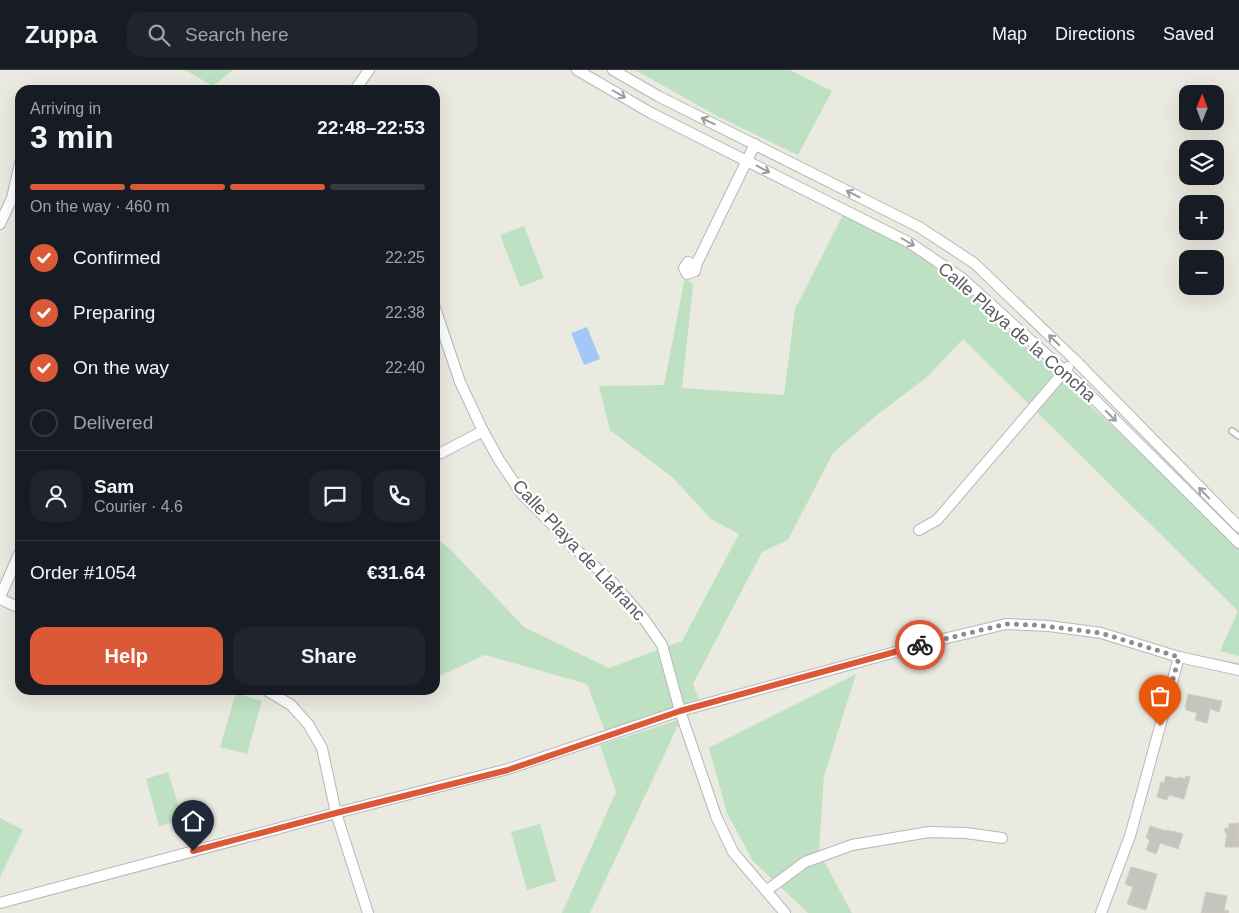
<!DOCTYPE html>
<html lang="en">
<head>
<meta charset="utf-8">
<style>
	body { margin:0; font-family:Arial,sans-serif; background:#20242c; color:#f1f3f6; height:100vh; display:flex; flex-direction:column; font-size:19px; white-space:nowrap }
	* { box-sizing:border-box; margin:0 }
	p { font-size:16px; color:#9ea1a6 }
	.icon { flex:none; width:28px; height:28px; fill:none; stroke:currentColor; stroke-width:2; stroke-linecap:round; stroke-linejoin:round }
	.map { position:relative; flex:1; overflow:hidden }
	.details { position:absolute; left:15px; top:15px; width:425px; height:610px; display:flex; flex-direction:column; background:#171b24; border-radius:15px; box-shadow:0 5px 20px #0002 }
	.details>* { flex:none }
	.needle { width:32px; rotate:1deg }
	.controls { position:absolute; left:1179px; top:15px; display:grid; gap:10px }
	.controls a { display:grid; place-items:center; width:45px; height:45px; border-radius:10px; background:#171b24; box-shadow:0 5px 20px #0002; font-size:25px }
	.pin { position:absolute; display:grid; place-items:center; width:42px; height:42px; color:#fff; margin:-51px -21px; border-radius:50% 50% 50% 0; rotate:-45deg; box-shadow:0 0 5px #0007 }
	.pin .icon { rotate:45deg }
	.courier { position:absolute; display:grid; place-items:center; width:50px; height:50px; margin:-25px; border:4px solid #db5936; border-radius:50%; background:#fff; color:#222; box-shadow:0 1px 6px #0007 }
	.summary em { font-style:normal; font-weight:600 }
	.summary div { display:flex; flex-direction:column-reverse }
	.summary { display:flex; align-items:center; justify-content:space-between; height:85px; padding:0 15px }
	h1 { font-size:32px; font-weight:600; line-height:38px }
	.bar { display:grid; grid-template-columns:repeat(4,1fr); gap:8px 5px; align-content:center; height:60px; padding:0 15px }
	.bar i { height:6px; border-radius:4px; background:#363941 }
	.bar .active { background:#db5936 }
	.bar p { grid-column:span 4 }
	.line { display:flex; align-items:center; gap:12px; padding:0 15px; border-top:1px solid #363941 }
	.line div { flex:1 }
	.round { display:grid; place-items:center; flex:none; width:52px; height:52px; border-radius:15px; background:#20242c }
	ol { padding:0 15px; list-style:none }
	li { display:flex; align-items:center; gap:15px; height:55px }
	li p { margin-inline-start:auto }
	li .icon { padding:5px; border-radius:50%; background:#db5936; color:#fff; stroke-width:4 }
	li:last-child { color:#9ea1a6 }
	li i { width:28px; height:28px; border:2px solid #363941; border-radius:50% }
	.action { display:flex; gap:10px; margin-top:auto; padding:10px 15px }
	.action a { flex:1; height:58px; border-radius:15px; background:#db5936; color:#fff; font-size:20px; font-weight:600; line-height:58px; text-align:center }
	.action a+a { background:#20242c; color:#f1f3f6 }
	header { display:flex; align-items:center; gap:30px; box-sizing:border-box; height:70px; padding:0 25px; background:#171b24; border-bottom:1px solid #363941 }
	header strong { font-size:24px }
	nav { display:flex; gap:28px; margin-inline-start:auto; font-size:18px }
	.search { width:350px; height:45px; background:#20242c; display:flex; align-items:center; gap:12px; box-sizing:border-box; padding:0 18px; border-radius:15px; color:#9ea1a6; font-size:19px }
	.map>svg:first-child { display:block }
	.green { fill:#bee1c3 }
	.water { fill:#a3c8f8 }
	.building { fill:#c6c4be; stroke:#cfccbf }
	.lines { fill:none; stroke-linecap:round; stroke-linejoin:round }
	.service-casing { stroke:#b6b7bc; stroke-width:8 }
	.minor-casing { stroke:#b6b7bc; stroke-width:12 }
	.service { stroke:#fff; stroke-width:5 }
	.minor { stroke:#fff; stroke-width:10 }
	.oneway { stroke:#9b9da0 }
	.done { stroke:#8c8d8d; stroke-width:5; stroke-dasharray:0 9 }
	.route { stroke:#db5936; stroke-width:6 }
	.labels { text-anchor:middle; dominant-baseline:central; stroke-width:4.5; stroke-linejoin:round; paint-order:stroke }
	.street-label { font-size:18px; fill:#595b60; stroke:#fff }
</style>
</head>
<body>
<header>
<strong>Zuppa</strong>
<div class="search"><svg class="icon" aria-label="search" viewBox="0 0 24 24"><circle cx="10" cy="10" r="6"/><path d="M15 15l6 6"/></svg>Search here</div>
<nav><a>Map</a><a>Directions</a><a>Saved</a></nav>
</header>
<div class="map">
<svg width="1239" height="843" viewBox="0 0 1239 843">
	<rect width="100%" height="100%" fill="#ebeae0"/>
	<!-- green -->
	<g class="green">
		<path d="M185,0h48l-20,16z"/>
		<path d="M635,0h155l42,21 -34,64 -79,-38z"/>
		<path d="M843,145l71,36 45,33 196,182 84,82v108l-19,-5 18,-40 -275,-272 -36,38 -49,37 -45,39 -45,87 -26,12 -69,132 6,15 -94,32 -18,-47 -102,-29 -50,23v-141l15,12 74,78 85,41 73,-27 57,-107 -28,-15 -38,-41 -63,-48 -11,-44 65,-1 21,-108 8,8 -11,103 102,7 11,-86z"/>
		<path d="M524,156l20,52 -24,9 -20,-52z"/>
		<path d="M856,604l-32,102 -5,76 33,61h-44l-55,-52 -26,-48 -18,-65z"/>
		<path d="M236,623l26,8 -15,53 -27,-7z"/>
		<path d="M681,649l-91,194h-28l54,-121 -16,-47z"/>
		<path d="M168,702l15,48 -24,6 -13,-47z"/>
		<path d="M0,748l23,12 -23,47z"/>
		<path d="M540,754l16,57 -29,9 -16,-58z"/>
	</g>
	<!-- water -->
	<path class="water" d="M587,257l13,32 -16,6 -13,-32z"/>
	<!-- building -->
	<g class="building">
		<path d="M1188,624l34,7 -3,11 -9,-3 -3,14 -12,-3 2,-7 -11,-3 1,-2h-2z"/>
		<path d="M1166,706l12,3 1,-2 6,2 1,-3 4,1 -6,22 -15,-4 -2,5 -10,-3 4,-15 3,1z"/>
		<path d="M1239,753v24h-14l2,-15 -2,1v-5h4v-4z"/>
		<path d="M1150,756l16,5v-1l8,2v-1l9,3 -5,15 -18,-6 -4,11 -10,-4 4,-10 -4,-2z"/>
		<path d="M1131,797l26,7 -11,36 -19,-6 6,-17 -8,-3z"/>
		<path d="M1206,822l21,4 -3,14 5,1 -1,2h-27z"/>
	</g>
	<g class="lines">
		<defs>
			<path id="service" d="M1232,361l7,5"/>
			<g id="minor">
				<path d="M577,0l74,43 259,130 53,36 117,106 159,158"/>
				<path d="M613,0l45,26 261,131 55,36 101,97 164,167"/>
				<path d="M355,20l14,-20"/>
				<path d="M0,154l12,-26 8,-35"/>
				<path d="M688,192l8,3 -1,6 -8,3 -3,-6z"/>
				<path d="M696,195l59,-121"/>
				<path d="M435,238l25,74 23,49 16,29 23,34 59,60 32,29 31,36 18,26 18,66 36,105 17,36 52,61"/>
				<path d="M435,384l6,-1 42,-22"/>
				<path d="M919,460l18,-10 131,-153"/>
				<path d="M0,527l20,-45"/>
				<path d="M0,529l20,9"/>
				<path d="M266,620l25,15 17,19 14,24 14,65 32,100"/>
				<path d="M766,821l39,-29 47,-17 77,-13 37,1 36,5"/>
				<path d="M0,833l336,-90 172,-44 172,-58 263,-72 63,-15 43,2 52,7 78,24 60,13"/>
				<path d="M1101,843l29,-77 49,-179"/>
			</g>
		</defs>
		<!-- service casing -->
		<use href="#service" class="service-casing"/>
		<!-- minor casing -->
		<use href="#minor" class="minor-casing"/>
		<!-- service -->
		<use href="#service" class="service"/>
		<!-- minor -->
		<use href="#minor" class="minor"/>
	</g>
	<!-- one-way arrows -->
	<defs><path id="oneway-shaft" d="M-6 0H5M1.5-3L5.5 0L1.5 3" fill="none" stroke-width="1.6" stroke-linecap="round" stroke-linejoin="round" transform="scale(1.25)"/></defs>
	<g class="oneway">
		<use href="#oneway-shaft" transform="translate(619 24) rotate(30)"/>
		<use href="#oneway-shaft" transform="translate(708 51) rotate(-154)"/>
		<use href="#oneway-shaft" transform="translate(763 99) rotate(28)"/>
		<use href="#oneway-shaft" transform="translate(853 124) rotate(-153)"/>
		<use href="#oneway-shaft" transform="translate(908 172) rotate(30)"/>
		<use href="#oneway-shaft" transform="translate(1054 270) rotate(-136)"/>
		<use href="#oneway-shaft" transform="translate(1111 346) rotate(45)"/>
		<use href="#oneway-shaft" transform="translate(1204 423) rotate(-134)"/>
	</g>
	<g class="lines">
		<!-- done -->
		<path class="done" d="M920,575l86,-21 30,1 65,8 78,24 -19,69"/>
		<!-- route -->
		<path class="route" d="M193,781l143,-38 172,-43 172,-59 240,-66"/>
	</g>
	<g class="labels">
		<!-- street labels -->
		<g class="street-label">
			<text transform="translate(1017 262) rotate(41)">Calle Playa de la Concha</text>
			<text transform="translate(579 480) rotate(47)">Calle Playa de Llafranc</text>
		</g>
	</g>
</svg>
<div class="controls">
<a><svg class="needle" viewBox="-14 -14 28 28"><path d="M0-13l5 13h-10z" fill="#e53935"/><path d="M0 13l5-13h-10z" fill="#9ea1a6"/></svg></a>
<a><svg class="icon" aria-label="layers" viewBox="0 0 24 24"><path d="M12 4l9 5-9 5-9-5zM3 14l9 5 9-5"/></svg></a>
<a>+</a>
<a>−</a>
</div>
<div class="pin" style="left:1160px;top:656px;background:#ea580c"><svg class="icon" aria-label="bag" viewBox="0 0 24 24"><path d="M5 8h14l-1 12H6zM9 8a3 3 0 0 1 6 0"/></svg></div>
<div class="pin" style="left:193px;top:781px;background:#1f2937"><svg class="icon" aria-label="home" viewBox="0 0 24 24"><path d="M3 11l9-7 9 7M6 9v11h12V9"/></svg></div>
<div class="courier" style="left:920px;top:575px"><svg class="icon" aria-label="bike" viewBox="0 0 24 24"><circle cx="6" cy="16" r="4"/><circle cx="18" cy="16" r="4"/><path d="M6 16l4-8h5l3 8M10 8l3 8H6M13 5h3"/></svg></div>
<section class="details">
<div class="summary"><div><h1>3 min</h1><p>Arriving in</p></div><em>22:48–22:53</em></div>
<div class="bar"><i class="active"></i><i class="active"></i><i class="active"></i><i></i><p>On the way · 460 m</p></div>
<ol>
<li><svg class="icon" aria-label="check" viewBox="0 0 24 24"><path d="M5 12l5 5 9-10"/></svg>Confirmed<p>22:25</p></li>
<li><svg class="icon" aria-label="check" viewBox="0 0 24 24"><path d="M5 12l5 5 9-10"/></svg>Preparing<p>22:38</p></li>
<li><svg class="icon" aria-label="check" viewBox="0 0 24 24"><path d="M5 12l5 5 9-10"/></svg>On the way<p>22:40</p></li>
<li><i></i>Delivered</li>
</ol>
<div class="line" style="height:90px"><a class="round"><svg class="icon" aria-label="person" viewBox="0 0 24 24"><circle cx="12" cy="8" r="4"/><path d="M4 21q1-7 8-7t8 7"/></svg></a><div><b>Sam</b><p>Courier · 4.6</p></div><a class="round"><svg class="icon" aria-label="chat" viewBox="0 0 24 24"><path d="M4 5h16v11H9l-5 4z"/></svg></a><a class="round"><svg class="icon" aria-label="phone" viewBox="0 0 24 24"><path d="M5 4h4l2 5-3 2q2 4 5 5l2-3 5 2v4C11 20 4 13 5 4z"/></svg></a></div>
<div class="line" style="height:65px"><div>Order #1054</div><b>€31.64</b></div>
<div class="action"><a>Help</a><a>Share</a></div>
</section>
</div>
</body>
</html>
